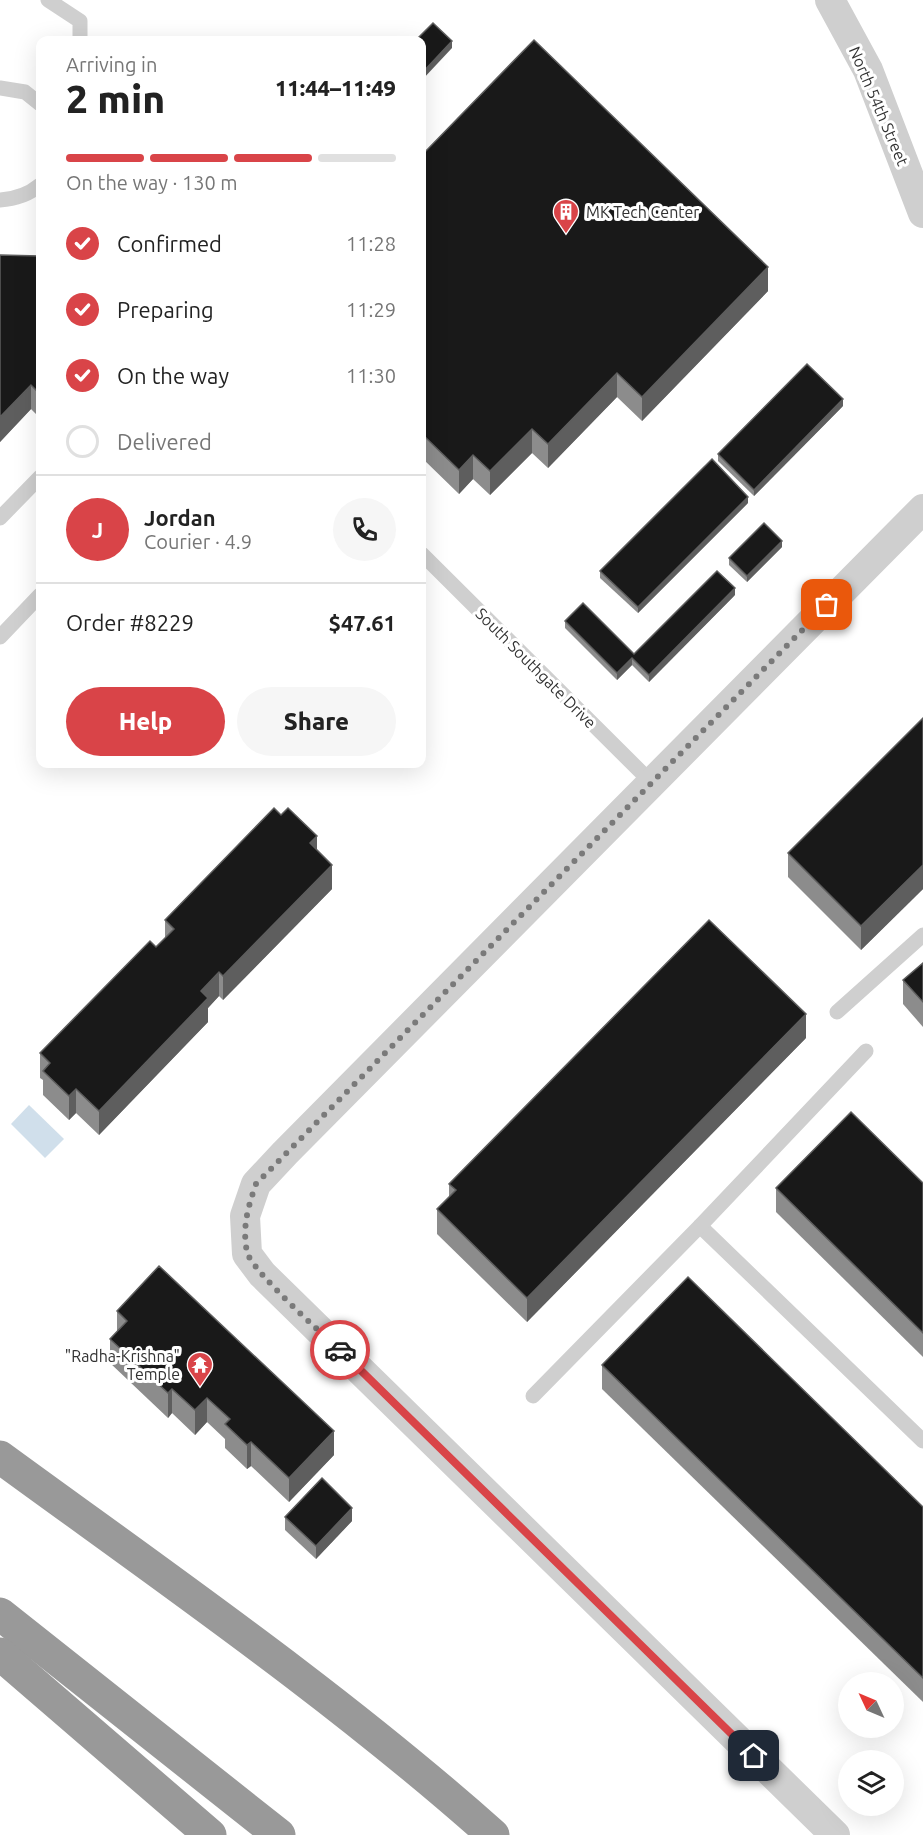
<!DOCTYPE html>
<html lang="en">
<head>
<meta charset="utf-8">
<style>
	body { margin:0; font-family:Ubuntu,sans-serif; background:#f6f6f6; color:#222; height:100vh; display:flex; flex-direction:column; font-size:22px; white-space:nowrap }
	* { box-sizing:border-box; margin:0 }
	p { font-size:20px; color:#767676 }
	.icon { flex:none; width:33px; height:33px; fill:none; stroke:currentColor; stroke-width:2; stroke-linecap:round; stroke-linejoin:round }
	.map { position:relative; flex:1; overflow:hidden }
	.panel { position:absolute; left:36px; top:36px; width:390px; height:732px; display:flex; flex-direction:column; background:#fff; border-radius:12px; box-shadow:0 6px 24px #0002 }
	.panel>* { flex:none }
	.needle { width:39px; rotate:314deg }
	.controls { position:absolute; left:838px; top:1672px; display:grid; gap:12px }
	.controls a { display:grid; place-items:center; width:66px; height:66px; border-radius:50%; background:#fff; box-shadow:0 6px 24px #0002; font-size:30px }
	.pin { position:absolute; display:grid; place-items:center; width:51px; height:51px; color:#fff; margin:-26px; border-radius:12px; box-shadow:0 3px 9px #0006 }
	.courier { position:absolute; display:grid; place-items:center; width:60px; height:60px; margin:-30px; border:4px solid #d94448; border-radius:50%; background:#fff; color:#222; box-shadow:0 2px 8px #0007 }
	.headline em { font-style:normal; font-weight:800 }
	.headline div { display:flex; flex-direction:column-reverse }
	.headline { display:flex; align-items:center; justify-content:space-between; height:102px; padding:0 30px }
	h1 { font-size:39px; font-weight:800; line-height:45px }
	.bar { display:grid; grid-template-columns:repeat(4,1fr); gap:9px 6px; align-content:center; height:72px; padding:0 30px }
	.bar i { height:8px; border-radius:4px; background:#e0e0e0 }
	.bar .current { background:#d94448 }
	.bar p { grid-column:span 4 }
	.line { display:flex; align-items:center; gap:15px; padding:0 30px; border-top:2px solid #e0e0e0 }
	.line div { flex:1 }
	.round { display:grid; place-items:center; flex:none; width:63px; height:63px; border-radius:32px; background:#f6f6f6 }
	ol { padding:0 30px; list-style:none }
	li { display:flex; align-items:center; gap:18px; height:66px }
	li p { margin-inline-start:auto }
	li .icon { padding:6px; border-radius:50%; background:#d94448; color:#fff; stroke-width:4 }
	li:last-child { color:#767676 }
	li i { width:33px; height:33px; border:3px solid #e0e0e0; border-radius:50% }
	.button { display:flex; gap:12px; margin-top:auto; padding:12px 30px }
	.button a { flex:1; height:69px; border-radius:36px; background:#d94448; color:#fff; font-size:24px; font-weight:800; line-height:69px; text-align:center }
	.button a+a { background:#f6f6f6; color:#222 }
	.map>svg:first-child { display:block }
	.water { fill:#d0dfeb }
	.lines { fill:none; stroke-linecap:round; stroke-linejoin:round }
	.lane { stroke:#cfcfcf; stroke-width:15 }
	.street { stroke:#cfcfcf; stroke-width:30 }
	.highway { stroke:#999; stroke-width:33 }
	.wall { fill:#8c8c8c }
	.shaded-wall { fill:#5e5e5e }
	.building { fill:#191919; stroke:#5e5e5e; stroke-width:1.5 }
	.done { stroke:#7a7a7a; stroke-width:6; stroke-dasharray:0 10.8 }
	.route { stroke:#d94448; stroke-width:8 }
	.labels { text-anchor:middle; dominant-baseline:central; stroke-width:6; stroke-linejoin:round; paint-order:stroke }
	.street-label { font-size:16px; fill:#323232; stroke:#fff }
	.poi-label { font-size:16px; fill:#323232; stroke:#fff; text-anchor:start }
</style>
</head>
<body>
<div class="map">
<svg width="923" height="1835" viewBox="0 0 923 1835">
	<rect width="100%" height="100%" fill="#fff"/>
	<!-- water -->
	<path class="water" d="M29,1105l35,34 -19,19 -34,-34z"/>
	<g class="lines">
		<!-- lane -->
		<g class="lane">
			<path d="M48,0l32,21v19"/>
			<path d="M0,88l25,4 15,12"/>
			<path d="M0,200c16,-1 28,-5 40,-15"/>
			<path d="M0,518l40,-41"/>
			<path d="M422,554l229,228"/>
			<path d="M0,637l40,-42"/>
			<path d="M837,1012l86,-77"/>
			<path d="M700,1226l223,215"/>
			<path d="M533,1396l167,-170 166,-175"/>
		</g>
		<!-- street -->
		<g class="street">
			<path d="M830,0l38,70 55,143"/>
			<path d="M835,1835l-573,-561 -15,-20 -2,-38 11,-32 29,-31 638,-644"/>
		</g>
		<!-- highway -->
		<g class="highway">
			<path d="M0,1457c167,122 338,240 493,378"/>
			<path d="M0,1614l279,221"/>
			<path d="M0,1654l210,181"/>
		</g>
	</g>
	<!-- wall -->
	<g class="wall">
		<path d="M422,155l346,136 -126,130 -25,-24 -69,71 -16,-15 -42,42 -17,-16 -14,15 -37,-36z"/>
		<path d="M0,255l39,1 -2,159 -6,-6 -31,33z"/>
		<path d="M843,406l-89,90 -36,-35v-7z"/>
		<path d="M748,503l-110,110 -38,-35v-7z"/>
		<path d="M782,547l-35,35 -18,-17v-7z"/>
		<path d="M735,595l-86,87 -17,-17 -15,15 -52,-52v-7l69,33z"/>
		<path d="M923,718v171l-62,61 -73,-73v-24z"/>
		<path d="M281,815l36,35 15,39 -109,111 -4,-4 -11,12v14l-109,113 -23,-22 -7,7 -26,-25v-15l-3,-2v-25l125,-115v-18z"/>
		<path d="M923,963v64l-20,-23v-24z"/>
		<path d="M806,1038l-279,284 -90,-88v-25l12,-12v-13z"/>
		<path d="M923,1183v174l-147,-145v-24z"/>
		<path d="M117,1311l217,144 -45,47 -38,-36 -4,3 -22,-21v-9l-18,-17 -12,13 -23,-22 -4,5 -58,-55v-24l7,-7z"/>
		<path d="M602,1365l321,142v195l-321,-313z"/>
		<path d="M285,1517l67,4 -36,38 -31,-29z"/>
	</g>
	<!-- shaded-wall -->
	<g class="shaded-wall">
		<path d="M452,41v7l-30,32v-7z"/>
		<path d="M768,267v24l-126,130v-24z"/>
		<path d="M617,373v24l-69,71v-24z"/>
		<path d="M31,385v24l-31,33v-25z"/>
		<path d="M40,387v25l-3,3v-24z"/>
		<path d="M843,399v7l-89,90v-6z"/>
		<path d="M532,429v24l-42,42v-24z"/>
		<path d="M473,455v24l-14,15v-24z"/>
		<path d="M748,497v6l-110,110v-6z"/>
		<path d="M782,541v6l-35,35v-6z"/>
		<path d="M735,588v7l-86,87v-7z"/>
		<path d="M632,658v7l-15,15v-7z"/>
		<path d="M317,836v24l-7,-17z"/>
		<path d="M332,865v24l-109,111v-24z"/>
		<path d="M923,865v24l-62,61v-24z"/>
		<path d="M219,972v24l-11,12v14l-109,113v-24l102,-120z"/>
		<path d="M806,1014v24l-279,284v-24z"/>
		<path d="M76,1089v24l-7,7v-24z"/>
		<path d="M172,1389v24l-4,5v-25z"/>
		<path d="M207,1398v24l-12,13v-25z"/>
		<path d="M334,1431v24l-45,47v-24z"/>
		<path d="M251,1442v24l-4,3v-24z"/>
		<path d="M352,1508v13l-36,38v-13z"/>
	</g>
	<!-- building -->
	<g class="building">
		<path d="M433,23l19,18 -30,32v-33h-6z"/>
		<path d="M534,40l234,227 -126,130 -25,-24 -69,71 -16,-15 -42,42 -17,-16 -14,15 -37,-36v-279z"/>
		<path d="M0,255l39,1 1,25v106l-3,4 -6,-6 -31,32z"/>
		<path d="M807,364l36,35 -89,91 -36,-36z"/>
		<path d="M712,459l36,38 -110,110 -38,-36z"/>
		<path d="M764,523l18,18 -35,35 -18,-18z"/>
		<path d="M717,571l18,17 -86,87 -17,-17 -15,15 -52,-52 18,-18 51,51z"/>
		<path d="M923,718v147l-62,61 -73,-73z"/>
		<path d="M274,808l7,7 7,-7 29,28 -7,7 22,22 -109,111 -4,-4 -18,19 7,7 -109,113 -23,-22 -7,7 -26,-25 7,-8 -10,-10 110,-112 6,6 18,-18 -9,-9z"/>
		<path d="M709,920l97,94 -279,284 -90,-89 19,-19 -7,-6z"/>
		<path d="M923,963v39l-20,-22z"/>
		<path d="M851,1112l72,71v150l-147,-145z"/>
		<path d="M159,1266l175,165 -45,47 -38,-36 -4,3 -22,-21 5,-5 -23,-21 -12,12 -23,-21 -4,4 -58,-54 17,-18 -10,-10z"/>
		<path d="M688,1277l235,230v171l-321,-313z"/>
		<path d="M322,1478l30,30 -36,38 -31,-29z"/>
	</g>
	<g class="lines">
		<!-- done -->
		<path class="done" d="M340,1350c-18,-16 -89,-80 -93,-98 -5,-25 1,-45 9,-68l571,-579"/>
		<!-- route -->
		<path class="route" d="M340,1350l414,406"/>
	</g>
	<!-- icons -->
	<defs>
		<symbol id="building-pin" viewBox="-11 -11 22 30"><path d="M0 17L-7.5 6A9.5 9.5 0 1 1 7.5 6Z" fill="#d94448" stroke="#fff"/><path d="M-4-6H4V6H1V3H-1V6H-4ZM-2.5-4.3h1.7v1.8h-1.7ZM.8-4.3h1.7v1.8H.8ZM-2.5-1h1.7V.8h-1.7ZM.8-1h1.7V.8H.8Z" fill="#fff"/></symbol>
		<symbol id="temple-pin" viewBox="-11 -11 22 30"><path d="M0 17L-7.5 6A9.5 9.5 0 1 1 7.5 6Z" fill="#d94448" stroke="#fff"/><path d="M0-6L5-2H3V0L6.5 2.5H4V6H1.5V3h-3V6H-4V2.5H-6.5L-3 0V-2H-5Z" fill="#fff"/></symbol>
	</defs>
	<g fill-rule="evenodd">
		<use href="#building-pin" x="551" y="197" width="30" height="40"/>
		<use href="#temple-pin" x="185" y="1350" width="30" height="40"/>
	</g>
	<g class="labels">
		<!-- street labels -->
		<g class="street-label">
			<text transform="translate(879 106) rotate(67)">North 54th Street</text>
			<text transform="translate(536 668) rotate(45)">South Southgate Drive</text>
		</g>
		<!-- poi labels -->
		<g class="poi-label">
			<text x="586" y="212">MK Tech Center</text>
			<text x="180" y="1356" text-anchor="end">"Radha-Krishna"<tspan x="180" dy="18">Temple</tspan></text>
		</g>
	</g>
</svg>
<div class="controls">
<a><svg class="needle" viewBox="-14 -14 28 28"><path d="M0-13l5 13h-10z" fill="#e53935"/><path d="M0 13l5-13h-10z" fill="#767676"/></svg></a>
<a><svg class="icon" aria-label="layers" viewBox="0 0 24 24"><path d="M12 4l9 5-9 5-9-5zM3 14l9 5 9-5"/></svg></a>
</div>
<div class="pin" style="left:827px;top:605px;background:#ea580c"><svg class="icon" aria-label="bag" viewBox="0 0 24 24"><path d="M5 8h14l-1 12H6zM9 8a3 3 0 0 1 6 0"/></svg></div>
<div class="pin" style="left:754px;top:1756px;background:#1f2937"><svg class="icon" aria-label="home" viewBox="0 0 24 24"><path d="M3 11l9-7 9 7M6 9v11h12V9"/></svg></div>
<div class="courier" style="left:340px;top:1350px"><svg class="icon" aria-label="car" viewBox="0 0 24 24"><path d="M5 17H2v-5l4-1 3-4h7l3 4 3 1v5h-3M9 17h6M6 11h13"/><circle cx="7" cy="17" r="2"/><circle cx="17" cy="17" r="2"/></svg></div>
<section class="panel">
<div class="headline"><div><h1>2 min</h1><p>Arriving in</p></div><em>11:44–11:49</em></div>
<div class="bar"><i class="current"></i><i class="current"></i><i class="current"></i><i></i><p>On the way · 130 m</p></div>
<ol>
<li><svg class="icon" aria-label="check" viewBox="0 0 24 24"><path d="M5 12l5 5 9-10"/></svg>Confirmed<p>11:28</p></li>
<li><svg class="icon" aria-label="check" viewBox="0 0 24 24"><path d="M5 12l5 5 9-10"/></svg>Preparing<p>11:29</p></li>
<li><svg class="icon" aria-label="check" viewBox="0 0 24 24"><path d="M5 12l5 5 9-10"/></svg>On the way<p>11:30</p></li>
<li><i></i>Delivered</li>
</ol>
<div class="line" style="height:108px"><b class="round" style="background:#d94448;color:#fff">J</b><div><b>Jordan</b><p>Courier · 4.9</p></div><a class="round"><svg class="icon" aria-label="phone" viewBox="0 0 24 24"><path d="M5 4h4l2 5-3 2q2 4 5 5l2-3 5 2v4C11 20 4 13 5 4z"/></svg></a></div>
<div class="line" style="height:78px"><div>Order #8229</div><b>$47.61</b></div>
<div class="button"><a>Help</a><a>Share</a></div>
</section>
</div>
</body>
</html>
